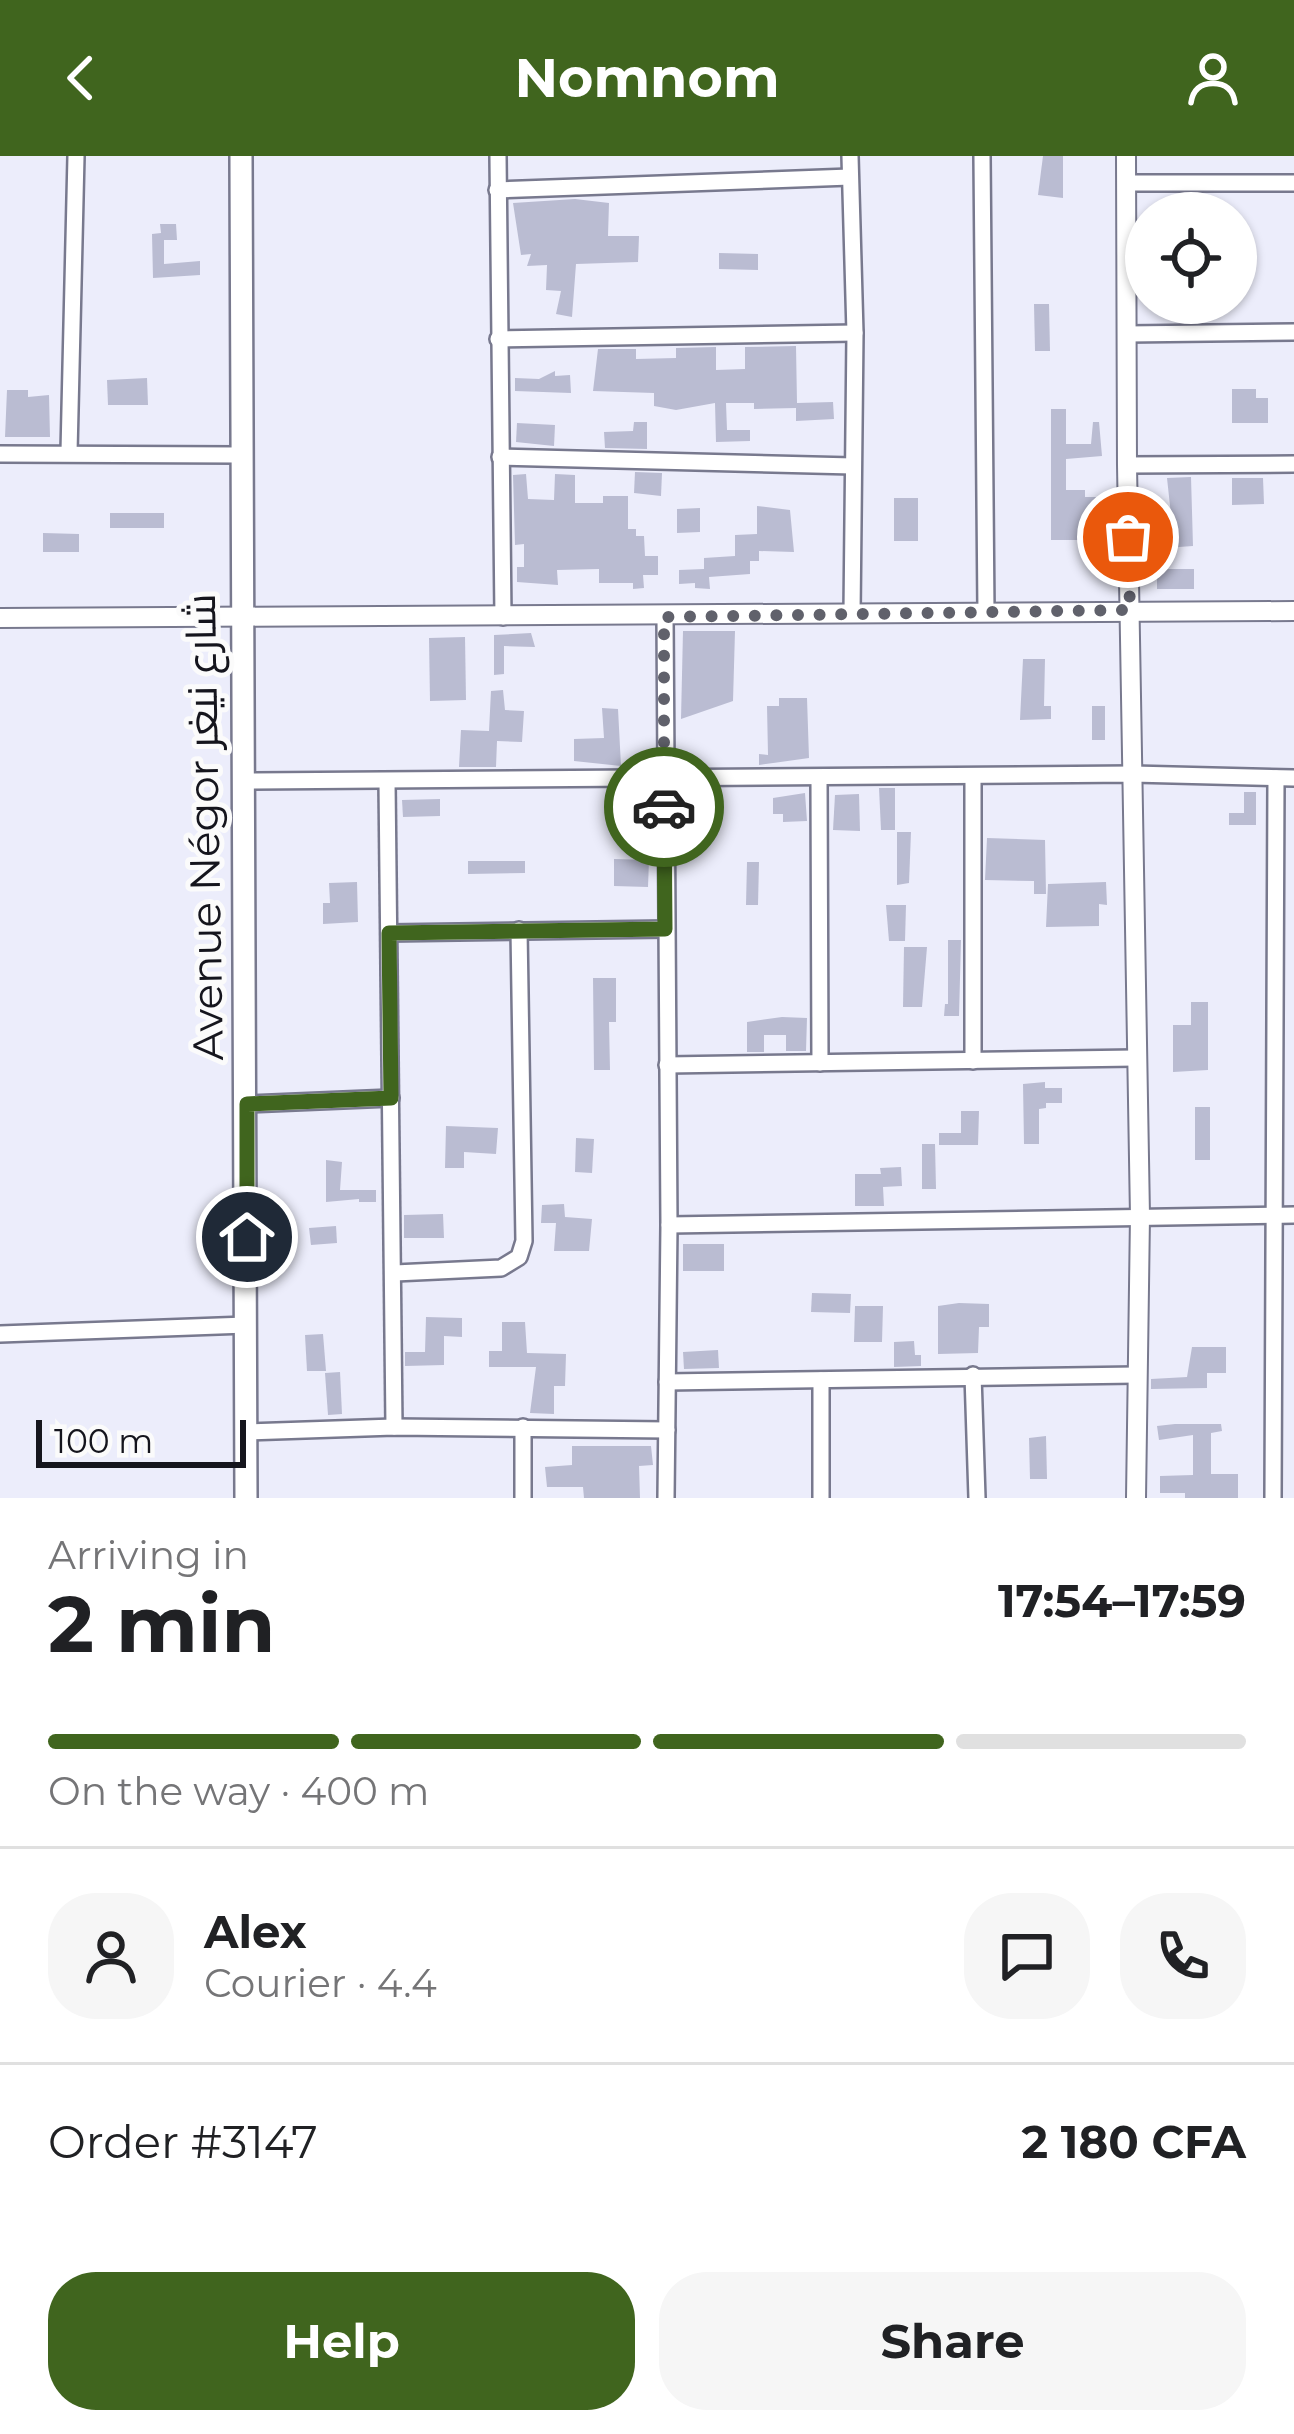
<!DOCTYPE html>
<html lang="en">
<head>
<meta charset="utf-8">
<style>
	body { margin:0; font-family:Montserrat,Cairo,sans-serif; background:#f6f6f6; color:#202124; height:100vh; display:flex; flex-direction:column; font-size:45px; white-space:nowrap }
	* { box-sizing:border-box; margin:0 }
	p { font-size:39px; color:#757577 }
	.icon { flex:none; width:66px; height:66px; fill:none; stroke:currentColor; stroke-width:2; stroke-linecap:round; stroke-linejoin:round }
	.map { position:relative; height:1342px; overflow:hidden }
	.side { display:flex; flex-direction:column; background:#fff; flex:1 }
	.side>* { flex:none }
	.fabs { position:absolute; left:1125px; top:36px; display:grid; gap:24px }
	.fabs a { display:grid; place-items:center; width:132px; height:132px; border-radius:50%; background:#fff; box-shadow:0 3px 9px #0004; font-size:60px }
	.scale { position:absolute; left:36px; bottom:30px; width:210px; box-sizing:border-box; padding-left:12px; border:6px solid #15151d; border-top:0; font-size:33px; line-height:42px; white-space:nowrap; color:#15151d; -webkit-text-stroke:9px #fbfbfb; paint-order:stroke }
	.pin { position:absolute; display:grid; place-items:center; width:102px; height:102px; color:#fff; margin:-51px; border:6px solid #fff; border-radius:50%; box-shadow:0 3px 12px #0007 }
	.courier { position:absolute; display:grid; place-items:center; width:120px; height:120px; margin:-60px; border:9px solid #40651e; border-radius:50%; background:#fff; color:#222; box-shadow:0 3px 15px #0007 }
	.headline em { font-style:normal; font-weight:700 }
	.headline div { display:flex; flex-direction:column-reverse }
	.headline { display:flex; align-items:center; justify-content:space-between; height:204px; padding:0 48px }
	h1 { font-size:78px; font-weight:700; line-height:90px }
	.bar { display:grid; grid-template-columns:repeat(4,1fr); gap:18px 12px; align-content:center; height:144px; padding:0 48px }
	.bar i { height:15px; border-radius:9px; background:#e0e0e0 }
	.bar .selected { background:#40651e }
	.bar p { grid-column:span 4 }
	.line { display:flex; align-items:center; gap:30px; padding:0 48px; border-top:3px solid #e0e0e0 }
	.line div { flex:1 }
	.round { display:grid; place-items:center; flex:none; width:126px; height:126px; border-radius:48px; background:#f6f6f6 }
	.cta { display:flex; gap:24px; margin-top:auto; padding:24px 48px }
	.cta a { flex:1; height:138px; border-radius:48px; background:#40651e; color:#fff; font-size:48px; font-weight:700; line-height:138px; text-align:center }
	.cta a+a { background:#f6f6f6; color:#202124 }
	header { display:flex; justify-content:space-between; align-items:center; height:156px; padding:0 48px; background:#40651e; color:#fff; font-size:54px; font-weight:700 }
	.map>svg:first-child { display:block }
	.building { fill:#babcd2 }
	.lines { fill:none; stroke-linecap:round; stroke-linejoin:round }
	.minor-casing { stroke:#78798e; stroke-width:20 }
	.tertiary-casing { stroke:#78798e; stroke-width:22 }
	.secondary-casing { stroke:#78798e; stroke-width:26 }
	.minor { stroke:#fff; stroke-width:15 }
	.tertiary { stroke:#fff; stroke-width:18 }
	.secondary { stroke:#fff; stroke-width:21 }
	.done { stroke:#60616b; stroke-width:12; stroke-dasharray:0 21.6 }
	.route { stroke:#40651e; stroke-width:15 }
	.labels { text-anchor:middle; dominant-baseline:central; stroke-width:10; stroke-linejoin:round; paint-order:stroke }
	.street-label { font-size:42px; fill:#15151d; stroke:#fbfbfb }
</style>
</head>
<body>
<header><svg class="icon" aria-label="back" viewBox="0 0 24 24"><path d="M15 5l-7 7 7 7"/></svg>Nomnom<svg class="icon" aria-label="person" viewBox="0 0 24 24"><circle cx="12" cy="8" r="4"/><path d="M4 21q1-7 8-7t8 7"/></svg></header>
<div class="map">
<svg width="1294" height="1342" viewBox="0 0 1294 1342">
	<rect width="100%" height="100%" fill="#ecedfb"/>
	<!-- building -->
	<g class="building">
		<path d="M1043,0h20v42l-25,-3z"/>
		<path d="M575,43l34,4 -1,33h31l-1,26 -62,2 -4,53 -16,-3 5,-23 -15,-1 1,-25 -20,1 4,-12 -10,1 -8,-52z"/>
		<path d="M160,68h16l1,16h-13v24l36,-3v14l-47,3 -1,-44 9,-1z"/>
		<path d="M719,97l39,1v16l-39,-1z"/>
		<path d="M1034,148h15l1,47h-15z"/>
		<path d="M796,190l1,57 36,-1 1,17 -38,2v-13l-42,1v-6h-28l1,27h23v11l-34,1 -1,-39 -39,7 -22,-4v-13l-61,-2 5,-42h38v10l40,-1v-10l40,-1v23l29,-1v-22z"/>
		<path d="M555,215v5l15,-1 1,18 -56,-2v-13l24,1z"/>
		<path d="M147,222l1,27h-40l-1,-25z"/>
		<path d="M1232,233h24v9h12v25h-36z"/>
		<path d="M7,234h21v7l21,-2 1,42h-45z"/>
		<path d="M1051,253h15v35h25l2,-22h6l3,34 -36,3v31h19v7h19l-3,43h-50z"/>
		<path d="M634,266h13v27l-42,-1 -1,-16 29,-1z"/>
		<path d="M517,267l38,2 -1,21 -38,-4z"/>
		<path d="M635,316l27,1 -1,23 -27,-3z"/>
		<path d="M526,318l2,25 26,1 1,-26 20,1v28h28v-7h25v33h8v7h8l1,20h13v19h-15l1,13 -11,1v-6h-34v-14l-42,1 1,15 -41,-3v-15h7v-23l-9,1 -2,-70z"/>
		<path d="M1191,321l2,69 -28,2v-17h-9v-16h15l-4,-37z"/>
		<path d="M1232,322h31l1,26 -32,1z"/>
		<rect x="894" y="342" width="24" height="43"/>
		<path d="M757,350l33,4 4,42 -35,-1v10h-9v13l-41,3 1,12 -15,-1v-5l-16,1v-14l25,-1v-11l31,-2v-21l22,-1z"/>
		<path d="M700,352v24l-23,1v-24z"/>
		<rect x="110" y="357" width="54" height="15"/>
		<path d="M43,377l36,1v18h-36z"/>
		<rect x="1157" y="413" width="37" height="20"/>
		<path d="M683,475h52l-2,70 -52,18z"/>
		<path d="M531,477l4,14 -31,-1v28l-10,1v-40z"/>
		<path d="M465,481l1,63 -36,1 -1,-63z"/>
		<path d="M1023,503h22l-1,47h7v13l-31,1z"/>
		<path d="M503,534l2,20 19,1 -2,31 -25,-1 -1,26h-37l2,-37 28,1 2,-40z"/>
		<path d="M779,542h28l2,60 -50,7v-11l9,1 -1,-49h12z"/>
		<rect x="1092" y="550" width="13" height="34"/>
		<path d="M602,552l16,1 3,57 -47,-5v-22l30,-1z"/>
		<path d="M879,632h16v42h-14z"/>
		<path d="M1244,636h12v33h-27v-12h15z"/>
		<path d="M805,637l2,28 -24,1v-8h-10v-16z"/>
		<path d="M859,638l1,37 -27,-1 2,-35z"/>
		<path d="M440,643v17l-37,1 -1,-17z"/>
		<path d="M897,676h14l-2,51 -12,2z"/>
		<path d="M987,682l58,2 1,54h-12v-13l-49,-1z"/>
		<path d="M614,703l35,1 -1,27 -34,-1z"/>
		<path d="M468,705h57v12l-57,1z"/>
		<path d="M747,706h12l-1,43h-12z"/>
		<path d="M357,726l1,40 -35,2v-21h7l-1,-20z"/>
		<path d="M1106,726l1,23 -8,-1v22l-53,1 2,-43z"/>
		<path d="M886,749h20l-1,36h-16z"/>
		<path d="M948,784h13l-2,76h-15l1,-12h3z"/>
		<path d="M904,791h23l-5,60h-19z"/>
		<path d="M593,822h23v44h-7l1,48h-16z"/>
		<path d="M1191,846h17v68l-35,2v-47h18z"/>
		<path d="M782,861l25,1 -1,33h-20v-16h-22v17h-17v-30z"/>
		<path d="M1045,926v6h17v15h-16v5l-7,1v35h-15l-1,-60z"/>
		<rect x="1195" y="951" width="15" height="53"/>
		<path d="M961,955h18l-1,34h-39v-12h22z"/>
		<path d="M446,970l52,2 -2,26 -32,-2v16h-19z"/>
		<path d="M576,982l18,1 -2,34 -17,-1z"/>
		<path d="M922,988h13l1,45h-14z"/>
		<path d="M326,1004l16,2 -2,28h36v12h-17v-3l-33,3z"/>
		<path d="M901,1011l1,19 -19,1 1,19h-29v-32h26l-1,-6z"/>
		<path d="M564,1048l1,13 27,2 -3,32h-35l2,-28h-15l1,-18z"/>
		<path d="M443,1058l1,24h-40v-23z"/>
		<path d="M336,1070l1,17 -26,2 -2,-17z"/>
		<rect x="683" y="1088" width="41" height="27"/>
		<path d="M812,1137l39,1 -1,19 -39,-1z"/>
		<path d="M959,1147l30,1v23h-10l-1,26 -40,1v-48z"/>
		<path d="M855,1150h28l-1,36h-28z"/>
		<path d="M426,1161l36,1v19l-18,-1v29l-39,1v-14h20z"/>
		<path d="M502,1166h23l2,31 39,1 -1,32h-11v28l-24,-1 6,-46h-47v-16h13z"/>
		<path d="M323,1178l3,37h-19l-2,-36z"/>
		<path d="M914,1185l1,14h6v11l-27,1v-25z"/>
		<path d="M1192,1191h34v26h-19v15l-56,1v-10l36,-2z"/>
		<path d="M718,1194l1,18 -35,1 -1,-17z"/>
		<path d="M340,1216l2,42 -14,1 -3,-42z"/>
		<path d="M1175,1268h46l1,7 -11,2v41h27v24h-53v-5h-25v-17l33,-1v-40l-34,5 -2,-14z"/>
		<path d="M1046,1280l1,43h-17l-1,-41z"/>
		<path d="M572,1290h79l2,19 -14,1 1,32h-56l-1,-11h-36l-2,-20 27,-2z"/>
	</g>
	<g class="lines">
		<defs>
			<g id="minor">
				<path d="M498,0l5,461"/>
				<path d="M850,0l5,177 -3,281"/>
				<path d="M982,0l4,457"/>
				<path d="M1126,27h168"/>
				<path d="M497,34l353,-13"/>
				<path d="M1127,178l167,-2"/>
				<path d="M498,183l357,-6"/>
				<path d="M69,296l7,-296"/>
				<path d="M0,298l239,1"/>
				<path d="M500,301l353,9"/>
				<path d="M1127,309l167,-1"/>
				<path d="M665,461l4,608 -3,273"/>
				<path d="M819,622l1,285"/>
				<path d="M241,625l892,-7 161,4"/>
				<path d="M387,626l7,645"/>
				<path d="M389,777l277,-4"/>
				<path d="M973,905v-285"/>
				<path d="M667,909l468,-7"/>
				<path d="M247,948l144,-6"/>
				<path d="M669,1069l625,-10"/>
				<path d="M395,1117l106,-5 18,-11 5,-16 -5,-311"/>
				<path d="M0,1178l246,-9"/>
				<path d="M973,1219l4,123"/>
				<path d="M821,1224v118"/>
				<path d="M667,1226l469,-7"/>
				<path d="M523,1271v71"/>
				<path d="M246,1276l148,-5 273,3"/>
				<path d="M1273,1342l3,-720"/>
			</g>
			<g id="tertiary">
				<path d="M1126,0l1,309 13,751 -4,282"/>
				<path d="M0,462l1294,-7"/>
			</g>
			<path id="secondary" d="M241,0l5,1342"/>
		</defs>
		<!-- minor casing -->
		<use href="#minor" class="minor-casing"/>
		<!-- tertiary casing -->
		<use href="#tertiary" class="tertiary-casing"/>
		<!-- secondary casing -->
		<use href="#secondary" class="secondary-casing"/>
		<!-- minor -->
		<use href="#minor" class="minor"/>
		<!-- tertiary -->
		<use href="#tertiary" class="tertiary"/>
		<!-- secondary -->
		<use href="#secondary" class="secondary"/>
	</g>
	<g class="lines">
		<!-- done -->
		<path class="done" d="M664,651v-190l466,-7 -2,-73"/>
		<!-- route -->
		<path class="route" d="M247,1081v-133l144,-6 -2,-165 276,-4 -1,-122"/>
	</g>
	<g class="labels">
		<!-- street labels -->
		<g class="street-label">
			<text transform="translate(204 671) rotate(-91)">Avenue Négor شارع نيغر</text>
		</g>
	</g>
</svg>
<div class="fabs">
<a><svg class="icon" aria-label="locate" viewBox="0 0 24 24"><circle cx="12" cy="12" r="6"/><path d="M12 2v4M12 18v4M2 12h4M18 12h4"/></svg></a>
</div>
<div class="scale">100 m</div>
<div class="pin" style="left:1128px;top:381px;background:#ea580c"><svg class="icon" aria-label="bag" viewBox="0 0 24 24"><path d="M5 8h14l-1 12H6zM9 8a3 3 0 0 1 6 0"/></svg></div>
<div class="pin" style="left:247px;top:1081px;background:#1f2937"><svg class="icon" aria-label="home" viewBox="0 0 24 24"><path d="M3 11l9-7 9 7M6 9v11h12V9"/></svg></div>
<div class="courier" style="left:664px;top:651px"><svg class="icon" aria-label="car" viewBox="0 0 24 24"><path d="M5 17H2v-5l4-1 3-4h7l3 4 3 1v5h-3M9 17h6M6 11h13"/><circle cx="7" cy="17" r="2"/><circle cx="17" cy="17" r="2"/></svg></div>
</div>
<section class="side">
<div class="headline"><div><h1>2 min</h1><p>Arriving in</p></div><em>17:54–17:59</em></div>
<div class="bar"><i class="selected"></i><i class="selected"></i><i class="selected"></i><i></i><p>On the way · 400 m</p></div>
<div class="line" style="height:216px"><a class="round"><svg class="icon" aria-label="person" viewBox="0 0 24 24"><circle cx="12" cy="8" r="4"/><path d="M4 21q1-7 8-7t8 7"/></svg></a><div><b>Alex</b><p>Courier · 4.4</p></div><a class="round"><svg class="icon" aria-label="chat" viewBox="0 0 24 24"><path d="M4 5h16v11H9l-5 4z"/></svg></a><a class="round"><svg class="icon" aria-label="phone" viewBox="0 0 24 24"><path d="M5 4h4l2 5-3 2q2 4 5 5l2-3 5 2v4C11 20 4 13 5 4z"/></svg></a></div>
<div class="line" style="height:156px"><div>Order #3147</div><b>2 180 CFA</b></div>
<div class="cta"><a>Help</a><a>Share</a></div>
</section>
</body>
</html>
